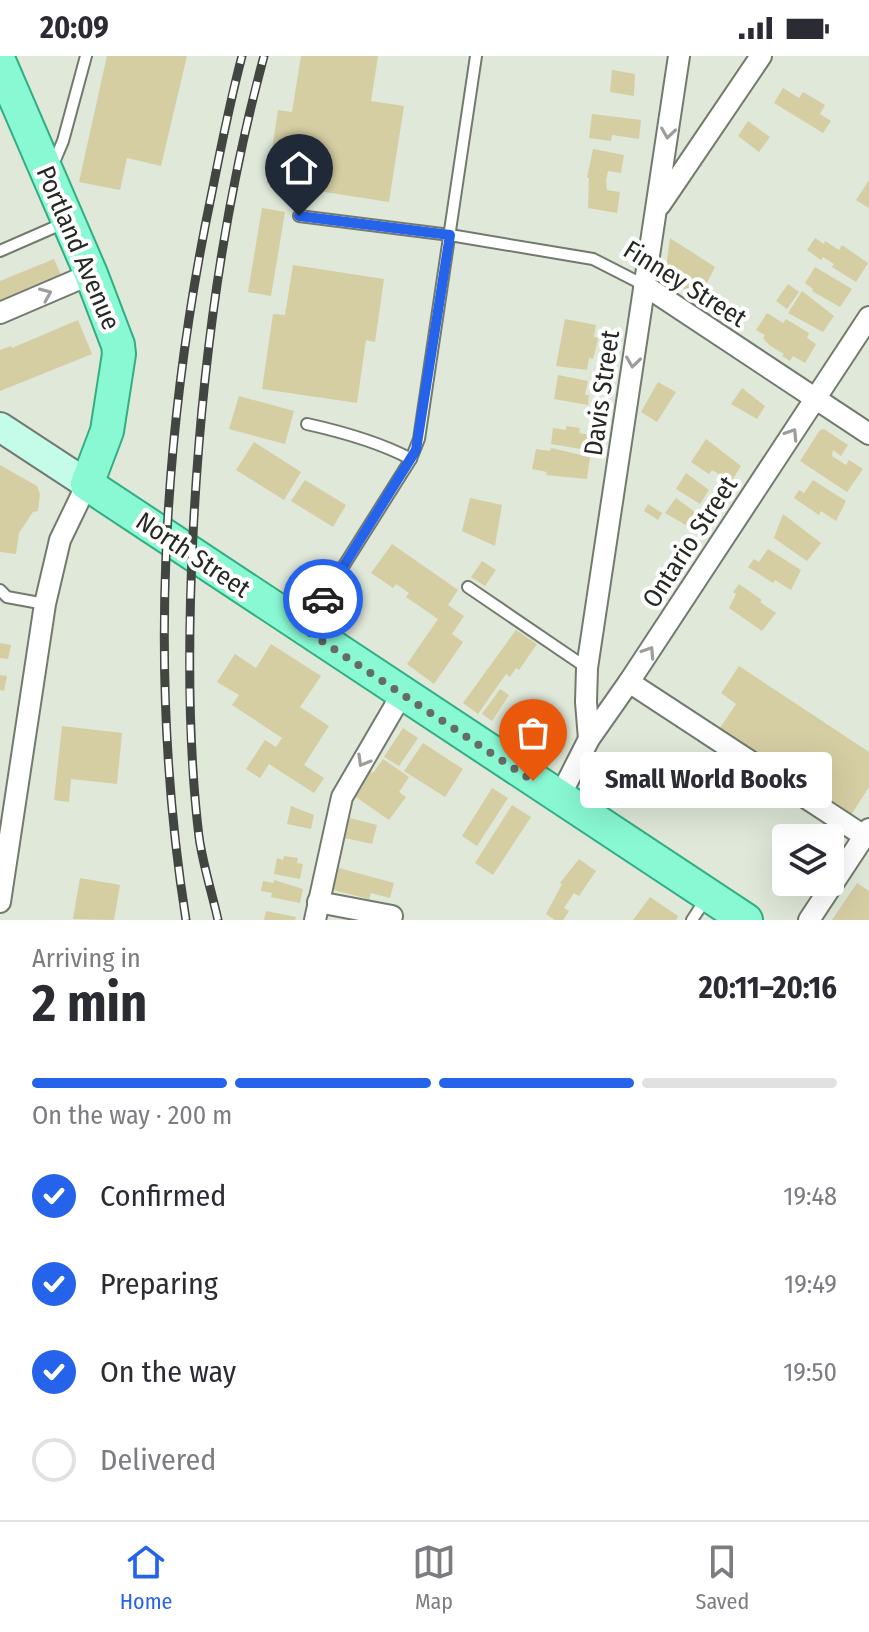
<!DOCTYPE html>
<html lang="en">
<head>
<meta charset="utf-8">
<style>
	body { margin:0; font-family:"Fira Sans Condensed",sans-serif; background:#f2f2f3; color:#2b2b33; height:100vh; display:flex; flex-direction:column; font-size:30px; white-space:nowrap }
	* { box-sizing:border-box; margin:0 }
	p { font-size:26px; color:#7c7c81 }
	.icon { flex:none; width:44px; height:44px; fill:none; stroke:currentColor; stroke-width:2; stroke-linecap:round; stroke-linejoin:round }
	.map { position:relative; height:864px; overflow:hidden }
	.drawer { display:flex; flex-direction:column; background:#fff; flex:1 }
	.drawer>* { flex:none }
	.fabs { position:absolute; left:772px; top:768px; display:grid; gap:16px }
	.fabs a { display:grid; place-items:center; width:72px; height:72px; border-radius:8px; background:#fff; box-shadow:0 8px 32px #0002; font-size:40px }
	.pin { position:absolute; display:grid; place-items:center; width:68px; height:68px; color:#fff; margin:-82px -34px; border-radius:50% 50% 50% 0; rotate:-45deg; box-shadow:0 0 8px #0007 }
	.pin .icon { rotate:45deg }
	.courier { position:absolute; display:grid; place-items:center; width:80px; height:80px; margin:-40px; border:6px solid #2563eb; border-radius:50%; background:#fff; color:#222; box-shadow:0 2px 10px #0007 }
	.bubble { position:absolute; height:56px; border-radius:8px; background:#fff; box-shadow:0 8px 32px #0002; font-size:26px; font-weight:700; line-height:56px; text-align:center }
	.summary em { font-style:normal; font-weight:700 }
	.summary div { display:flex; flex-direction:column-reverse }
	.summary { display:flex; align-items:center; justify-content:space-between; height:136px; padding:0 32px }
	h1 { font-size:52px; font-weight:700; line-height:60px }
	.bar { display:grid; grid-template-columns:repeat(4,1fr); gap:12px 8px; align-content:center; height:96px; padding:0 32px }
	.bar i { height:10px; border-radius:6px; background:#e1e1e2 }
	.bar .selected { background:#2563eb }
	.bar p { grid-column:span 4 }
	ol { padding:0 32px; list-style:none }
	li { display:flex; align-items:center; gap:24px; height:88px }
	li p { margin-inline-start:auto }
	li .icon { padding:8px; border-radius:50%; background:#2563eb; color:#fff; stroke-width:4 }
	li:last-child { color:#7c7c81 }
	li i { width:44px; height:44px; border:4px solid #e1e1e2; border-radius:50% }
	.status { display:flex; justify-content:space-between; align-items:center; height:56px; padding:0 40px; background:#fff; direction:ltr }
	.status svg { height:22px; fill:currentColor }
	.tab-bar { display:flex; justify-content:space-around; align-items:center; height:112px; border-top:2px solid #e1e1e2; background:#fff; font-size:22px; color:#7c7c81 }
	.tab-bar a { display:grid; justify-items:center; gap:4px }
	.tab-bar .selected { color:#2563eb }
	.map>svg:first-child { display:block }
	.building { fill:#d5cea3 }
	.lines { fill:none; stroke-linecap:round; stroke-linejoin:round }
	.lane-casing { stroke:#727a6d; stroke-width:14 }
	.street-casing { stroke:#727a6d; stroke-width:24 }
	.secondary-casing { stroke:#727a6d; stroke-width:32 }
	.primary-casing { stroke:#33ad82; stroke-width:36 }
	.lane { stroke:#fff; stroke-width:10 }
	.street { stroke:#fff; stroke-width:20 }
	.secondary { stroke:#c4fce9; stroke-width:28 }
	.primary { stroke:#89f9d3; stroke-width:32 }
	.rail-casing { stroke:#424640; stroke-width:9 }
	.rail { stroke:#fff; stroke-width:6; stroke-dasharray:18; stroke-linecap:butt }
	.oneway { stroke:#9d9e9c }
	.done { stroke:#666b63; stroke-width:8; stroke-dasharray:0 14.4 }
	.route { stroke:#2563eb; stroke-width:10 }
	.labels { text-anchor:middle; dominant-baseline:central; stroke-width:8; stroke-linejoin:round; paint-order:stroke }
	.street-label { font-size:26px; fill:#252823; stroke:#fff }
</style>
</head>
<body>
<div class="status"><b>20:09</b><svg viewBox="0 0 49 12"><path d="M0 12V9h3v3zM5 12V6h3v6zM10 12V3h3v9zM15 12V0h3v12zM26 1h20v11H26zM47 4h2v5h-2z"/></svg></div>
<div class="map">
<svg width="869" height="864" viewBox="0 0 869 864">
	<rect width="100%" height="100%" fill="#dfe8d9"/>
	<!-- building -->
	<g class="building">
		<path d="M107,0h80l-26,110 -34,-8 -7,32 -41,-8z"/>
		<path d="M301,0h77l-7,45 33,5 -15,96 -122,-19 11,-73 14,2z"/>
		<path d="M612,14l23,4 -1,22 -24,-4z"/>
		<path d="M783,32l16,10 4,-6 22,13 -5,9 11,7 -8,12 -49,-30z"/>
		<path d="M592,58l49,6 -2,19 -27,-4 -1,6 -22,-3z"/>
		<path d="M748,65l22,16 -11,15 -21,-16z"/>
		<path d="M593,93l31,6 -3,18 -13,-2 -2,10 1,9 13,2 -3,21 -29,-5 1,-30h-2z"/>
		<path d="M869,124v28l-13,-8z"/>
		<path d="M262,152l23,4 -14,84 -23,-4z"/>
		<path d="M670,182l45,29 -16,32 -34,-23z"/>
		<path d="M815,182l9,6 1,-3 14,9 3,-5 26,18 -12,19 -24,-15 2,-3 -11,-7 -2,3 -14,-10z"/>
		<path d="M54,203l9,21 -63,26v-25z"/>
		<path d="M293,209l91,14 -9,63 -9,-2 -9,63 -95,-14 11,-75 12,1z"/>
		<path d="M815,211l37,22 -12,18 -28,-16 1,-2 -8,-6z"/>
		<path d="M788,228l11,8 -12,17 -11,-8z"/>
		<path d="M802,235l32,25 -11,16 -35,-19z"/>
		<path d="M767,257l16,10 3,-4 23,14 -2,5 9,6 -11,19 -12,-7 -3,5 -8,-5 2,-2 -15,-9 -6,-7 2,-3 -9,-5z"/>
		<path d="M565,263l31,6 -2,12 4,1 -2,10 -3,11 -4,-1 -2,12 -31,-4z"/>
		<path d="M78,264l14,34 -92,37v-41l11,-4 1,2z"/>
		<path d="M558,319l30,6 -3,14h4l-1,10 -34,-6z"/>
		<path d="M658,326l18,10 -19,30 -16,-10z"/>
		<path d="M742,332l23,18 -8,13 -26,-15z"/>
		<path d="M239,340l55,15 -9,33 -56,-15z"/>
		<path d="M566,370l14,2 -1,5 11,2 -3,15 -36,-6 2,-16 13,2z"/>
		<path d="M824,373l24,16 -7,11 -8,-6 -1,6 14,9 3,-5 14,9 -16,23 -47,-31 20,-31z"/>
		<path d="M706,383l35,27 -10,16 -19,-12 -3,4 -18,-12z"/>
		<path d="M254,386l47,30 -17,28 -48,-30z"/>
		<path d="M551,392l39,9 -3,22 -41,-4 1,-3 -15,-3 4,-20 14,2z"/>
		<path d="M0,409l37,21 3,8 -2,17 -5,1 -14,21 -3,21 -16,-2z"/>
		<path d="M686,417l23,17 -9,14 -24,-15z"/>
		<path d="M305,424l41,25 -13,22 -42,-26z"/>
		<path d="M813,424l33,21 -10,20 -15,-10 -2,4 -25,-17 5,-8 5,3z"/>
		<path d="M470,442l32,7 -7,41 -33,-15z"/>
		<path d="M676,442l24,18 -9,12 -26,-15z"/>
		<path d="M648,448l14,9 -4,7 -14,-9z"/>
		<path d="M783,458l38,29 -14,18 -33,-23z"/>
		<path d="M392,488l66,46 -10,15 16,11 -12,18 11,8 -29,42 -27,-20 31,-45 -32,-22 3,-4 -13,-9 -3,4 -22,-15z"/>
		<path d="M768,493l33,21 -10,20 -16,-10 -2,3 -25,-16 6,-8 5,3z"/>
		<path d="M482,505l14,9 -11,16 -14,-9z"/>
		<path d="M739,528l23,16 -2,2 16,11 -14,18 -33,-23 7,-14 -3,-2z"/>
		<path d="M516,574l21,14 -18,26 -3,-2 -6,9 -4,-3 -28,40 -15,-11z"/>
		<path d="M0,587l11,2 -3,14 -8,-1z"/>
		<path d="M271,588l50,32 -21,31 29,19 -25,39 20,13 -10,15 -45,-29 -9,14 -14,-9 19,-29 11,7 6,-9 -50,-33 7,-10 -22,-13 18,-28 21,14z"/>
		<path d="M739,610l130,86v35l-20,31 -98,-65 2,-3 -33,-22 16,-24 -15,-11z"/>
		<path d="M0,619l7,1 -3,15 -4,-1z"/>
		<path d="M500,633l9,6 -17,26 -10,-7z"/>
		<path d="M62,670l60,7 -5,51 -46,-5 -2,23 -15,-2z"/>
		<path d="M403,672l15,10 -19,28 -15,-9z"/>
		<path d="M423,687l40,26 -18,28 -41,-26z"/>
		<path d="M383,703l26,18 -10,15 7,5 -17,23 -36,-25 16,-24 4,2z"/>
		<path d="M492,732l16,10 -31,48 -15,-10z"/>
		<path d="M512,749l19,12 -38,58 -18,-12z"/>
		<path d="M291,750l23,9 -3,14 -24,-5z"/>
		<path d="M350,762l27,7 -5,19 -27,-6z"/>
		<path d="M284,800l14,2 -1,5 6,1 -3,15 -26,-5 3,-16 6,2z"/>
		<path d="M579,803l17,12 -17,25 -5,-3 -10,15 5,3 -6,9h-8l-9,-6 16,-30 -2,-1z"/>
		<path d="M339,812l55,15 -4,15 -19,-5 -2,6 -36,-9z"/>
		<path d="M80,822l40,7 -6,35 -41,-1z"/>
		<path d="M274,824l29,9 -3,14 -29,-6 1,-4 -11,-2 2,-10 11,2z"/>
		<path d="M857,827l12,8v29h-37z"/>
		<path d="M650,841l28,19 -2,4h-43z"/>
		<path d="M266,855l30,6 -1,3h-31z"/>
	</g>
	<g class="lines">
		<defs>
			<g id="lane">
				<path d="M52,111l11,-26 23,-85"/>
				<path d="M299,160l151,19 143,24 51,26"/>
				<path d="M0,195l64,-28"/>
				<path d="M307,368c36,8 72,18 104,35"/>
				<path d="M468,531l119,81"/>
				<path d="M0,534l7,7 38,7"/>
				<path d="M307,568l104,-165 8,-20 57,-383"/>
				<path d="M692,864l15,-23"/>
			</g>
			<g id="street">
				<path d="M660,149l101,-149"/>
				<path d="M644,229l225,149"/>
				<path d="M0,257l91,-39"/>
				<path d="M629,626l235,154"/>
				<path d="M589,683l-3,-37 1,-34 92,-612"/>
				<path d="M559,742l30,-59 40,-57 240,-365"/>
				<path d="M0,846l45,-298 15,-64 27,-56"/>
				<path d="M318,846l74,14"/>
				<path d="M315,864l27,-123 60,-103"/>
				<path d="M809,864l60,-91"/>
			</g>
			<path id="secondary" d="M0,371l87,57"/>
			<path id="primary" d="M0,7l91,211 27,71 1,9 -12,77 -20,53 659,436"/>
		</defs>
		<!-- lane casing -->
		<use href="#lane" class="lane-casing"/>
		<!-- street casing -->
		<use href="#street" class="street-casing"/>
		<!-- secondary casing -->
		<use href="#secondary" class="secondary-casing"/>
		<!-- primary casing -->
		<use href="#primary" class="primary-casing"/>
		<!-- lane -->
		<use href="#lane" class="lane"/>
		<!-- street -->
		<use href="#street" class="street"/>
		<!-- secondary -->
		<use href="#secondary" class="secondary"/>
		<!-- primary -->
		<use href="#primary" class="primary"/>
		<defs>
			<g id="rail">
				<path d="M186,864c-38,-241 -24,-490 26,-728 9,-45 18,-91 30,-136"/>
				<path d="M218,864c-6,-27 -15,-55 -19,-83 -12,-100 -11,-202 -6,-302 8,-161 29,-324 71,-479"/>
			</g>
		</defs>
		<!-- rail casing -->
		<use href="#rail" class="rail-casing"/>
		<!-- rail -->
		<use href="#rail" class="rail"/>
	</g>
	<!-- one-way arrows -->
	<defs><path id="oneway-chevron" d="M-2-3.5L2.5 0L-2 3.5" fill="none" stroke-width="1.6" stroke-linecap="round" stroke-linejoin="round" transform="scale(2)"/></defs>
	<g class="oneway">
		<use href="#oneway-chevron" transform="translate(668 77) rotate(98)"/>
		<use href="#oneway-chevron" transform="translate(46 238) rotate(-23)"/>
		<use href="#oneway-chevron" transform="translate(633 306) rotate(98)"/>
		<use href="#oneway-chevron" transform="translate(792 378) rotate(-57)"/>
		<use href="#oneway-chevron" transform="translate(649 596) rotate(-57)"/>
		<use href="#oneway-chevron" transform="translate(363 705) rotate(120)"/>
	</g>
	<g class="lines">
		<!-- done -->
		<path class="done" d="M323,543l-19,30 229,152"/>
		<!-- route -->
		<path class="route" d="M299,160l151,19 -34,215 -93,149"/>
	</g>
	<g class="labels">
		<!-- street labels -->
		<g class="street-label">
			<text transform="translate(78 192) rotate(67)">Portland Avenue</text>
			<text transform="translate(685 228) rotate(32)">Finney Street</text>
			<text transform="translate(602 337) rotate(-82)">Davis Street</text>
			<text transform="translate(690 486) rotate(-57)">Ontario Street</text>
			<text transform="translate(193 499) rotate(34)">North Street</text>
		</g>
	</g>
</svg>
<div class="fabs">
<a><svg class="icon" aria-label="layers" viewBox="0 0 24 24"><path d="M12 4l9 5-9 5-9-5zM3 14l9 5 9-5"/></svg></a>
</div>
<div class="pin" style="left:533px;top:725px;background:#ea580c"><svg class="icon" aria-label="bag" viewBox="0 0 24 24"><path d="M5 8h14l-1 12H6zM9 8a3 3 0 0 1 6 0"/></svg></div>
<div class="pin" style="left:299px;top:160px;background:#1f2937"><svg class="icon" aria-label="home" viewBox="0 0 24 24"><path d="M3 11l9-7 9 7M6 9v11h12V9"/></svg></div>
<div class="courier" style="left:323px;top:543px"><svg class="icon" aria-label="car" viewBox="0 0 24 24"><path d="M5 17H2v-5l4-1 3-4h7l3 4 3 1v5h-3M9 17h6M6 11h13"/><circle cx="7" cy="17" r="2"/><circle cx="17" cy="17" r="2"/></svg></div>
<div class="bubble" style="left:580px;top:696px;width:252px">Small World Books</div>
</div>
<section class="drawer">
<div class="summary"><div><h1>2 min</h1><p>Arriving in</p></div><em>20:11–20:16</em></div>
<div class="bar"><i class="selected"></i><i class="selected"></i><i class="selected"></i><i></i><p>On the way · 200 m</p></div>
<ol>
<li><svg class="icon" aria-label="check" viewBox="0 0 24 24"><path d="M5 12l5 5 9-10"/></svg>Confirmed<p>19:48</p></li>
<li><svg class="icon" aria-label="check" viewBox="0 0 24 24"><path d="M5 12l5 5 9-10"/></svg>Preparing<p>19:49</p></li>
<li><svg class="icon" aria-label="check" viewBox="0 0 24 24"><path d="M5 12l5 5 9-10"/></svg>On the way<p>19:50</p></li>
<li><i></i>Delivered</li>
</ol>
</section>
<nav class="tab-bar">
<a class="selected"><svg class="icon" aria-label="home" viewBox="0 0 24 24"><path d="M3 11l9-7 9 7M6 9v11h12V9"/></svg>Home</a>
<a><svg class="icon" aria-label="map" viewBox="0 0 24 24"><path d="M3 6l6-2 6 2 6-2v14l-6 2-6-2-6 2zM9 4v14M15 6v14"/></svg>Map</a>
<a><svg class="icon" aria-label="saved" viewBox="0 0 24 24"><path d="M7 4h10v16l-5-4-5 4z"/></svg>Saved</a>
</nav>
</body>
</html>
